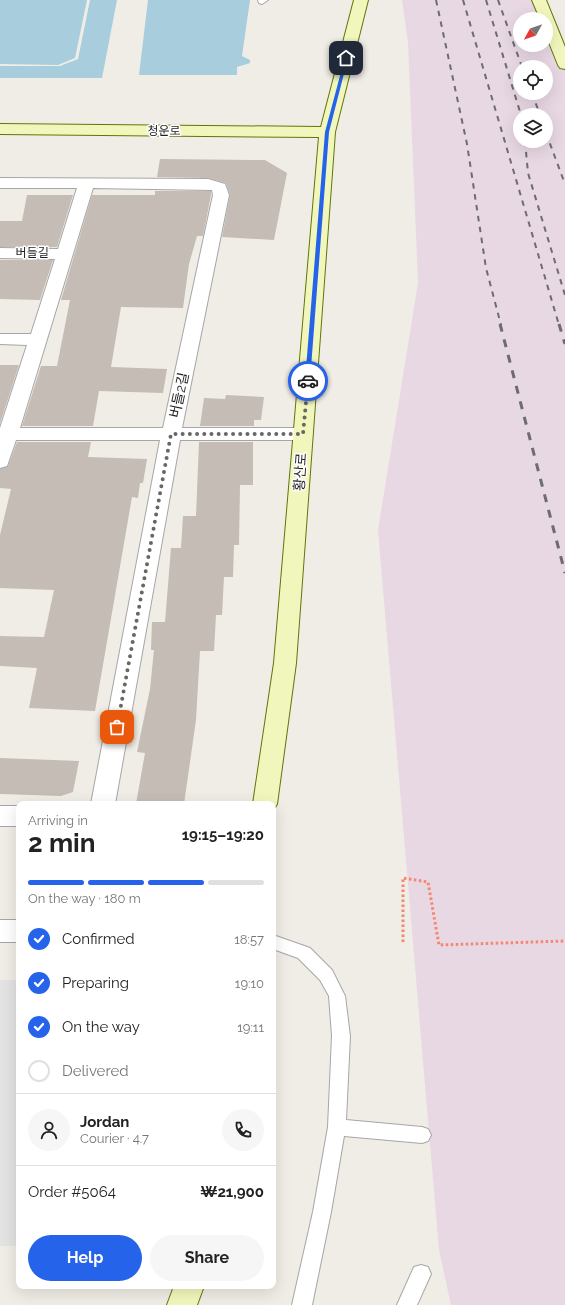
<!DOCTYPE html>
<html lang="en">
<head>
<meta charset="utf-8">
<style>
	body { margin:0; font-family:Raleway,"Noto Sans KR",sans-serif; background:#f6f6f6; color:#222; height:100vh; display:flex; flex-direction:column; font-size:15px; white-space:nowrap }
	* { box-sizing:border-box; margin:0 }
	p { font-size:13px; color:#767676 }
	.icon { flex:none; width:22px; height:22px; fill:none; stroke:currentColor; stroke-width:2; stroke-linecap:round; stroke-linejoin:round }
	.map { position:relative; flex:1; overflow:hidden }
	.details { position:absolute; left:16px; top:801px; width:260px; height:488px; display:flex; flex-direction:column; background:#fff; border-radius:8px; box-shadow:0 4px 16px #0002 }
	.details>* { flex:none }
	.needle { width:26px; rotate:230deg }
	.tools { position:absolute; left:513px; top:12px; display:grid; gap:8px }
	.tools a { display:grid; place-items:center; width:40px; height:40px; border-radius:50%; background:#fff; box-shadow:0 4px 16px #0002; font-size:20px }
	.pin { position:absolute; display:grid; place-items:center; width:34px; height:34px; color:#fff; margin:-17px; border-radius:8px; box-shadow:0 2px 6px #0006 }
	.courier { position:absolute; display:grid; place-items:center; width:40px; height:40px; margin:-20px; border:3px solid #2563eb; border-radius:50%; background:#fff; color:#222; box-shadow:0 1px 5px #0007 }
	.headline em { font-style:normal; font-weight:700 }
	.headline div { display:flex; flex-direction:column-reverse }
	.headline { display:flex; align-items:center; justify-content:space-between; height:68px; padding:0 12px }
	h1 { font-size:26px; font-weight:700; line-height:30px }
	.bar { display:grid; grid-template-columns:repeat(4,1fr); gap:6px 4px; align-content:center; height:48px; padding:0 12px }
	.bar i { height:5px; border-radius:3px; background:#e0e0e0 }
	.bar .current { background:#2563eb }
	.bar p { grid-column:span 4 }
	.line { display:flex; align-items:center; gap:10px; padding:0 12px; border-top:1px solid #e0e0e0 }
	.line div { flex:1 }
	.round { display:grid; place-items:center; flex:none; width:42px; height:42px; border-radius:21px; background:#f6f6f6 }
	ol { padding:0 12px; list-style:none }
	li { display:flex; align-items:center; gap:12px; height:44px }
	li p { margin-inline-start:auto }
	li .icon { padding:4px; border-radius:50%; background:#2563eb; color:#fff; stroke-width:4 }
	li:last-child { color:#767676 }
	li i { width:22px; height:22px; border:2px solid #e0e0e0; border-radius:50% }
	.action { display:flex; gap:8px; margin-top:auto; padding:8px 12px }
	.action a { flex:1; height:46px; border-radius:24px; background:#2563eb; color:#fff; font-size:16px; font-weight:700; line-height:46px; text-align:center }
	.action a+a { background:#f6f6f6; color:#222 }
	.map>svg:first-child { display:block }
	.industrial { fill:#e8d8e4; fill-rule:evenodd }
	.parking { fill:#e3e3e3 }
	.water { fill:#a8cddc }
	.building { fill:#c4bcb5 }
	.lines { fill:none; stroke-linecap:round; stroke-linejoin:round }
	.lane-casing { stroke:#a6a6a6; stroke-width:2 }
	.street-casing { stroke:#a6a6a6; stroke-width:2 }
	.secondary-casing { stroke:#627409; stroke-width:2 }
	.path { stroke:#f58671; stroke-width:3; stroke-dasharray:2.5 2.5; stroke-linecap:butt }
	.lane { fill:#fff; fill-rule:evenodd }
	.street { fill:#fff; fill-rule:evenodd }
	.secondary { fill:#f1f7bc; fill-rule:evenodd }
	.rail-far1 { stroke:#6d6d6d; stroke-width:2; stroke-dasharray:5.5 5.5; stroke-linecap:butt }
	.rail { stroke:#6d6d6d; stroke-width:3; stroke-dasharray:8 8; stroke-linecap:butt }
	.route { fill:#2563eb }
	.done { stroke:#686765; stroke-width:4; stroke-dasharray:0 7.2 }
	.labels { text-anchor:middle; dominant-baseline:central; stroke-width:3; stroke-linejoin:round; paint-order:stroke }
	.far-street-label { font-size:12px; fill:#1f1f1f; stroke:#fff }
	.street-label { font-size:14px; fill:#1f1f1f; stroke:#fff }
</style>
</head>
<body>
<div class="map">
<svg width="565" height="1305" viewBox="0 0 565 1305">
	<rect width="100%" height="100%" fill="#f0ede6"/>
	<!-- industrial -->
	<path class="industrial" d="M402,0h139l24,58v1247h-114l-12,-55 -61,-720 40,-247 -10,-241zM520,19h26v26h-26zM520,67h26v26h-26zM520,115h26v26h-26z"/>
	<!-- parking -->
	<rect class="parking" x="0" y="980" width="19" height="266"/>
	<!-- water -->
	<g class="water">
		<path d="M0,0h87l-12,58 -17,7 -58,-1z"/>
		<path d="M90,0h27l-15,78h-102v-12h60l18,-7z"/>
		<path d="M148,0h102l-8,56 8,4v3l-13,4v8h-98z"/>
	</g>
	<!-- building -->
	<g class="building">
		<path d="M160,159l105,1 22,13 -13,67 -52,-3 8,-42 -4,-12 -18,-5 -51,-1z"/>
		<path d="M155,191h56v4l-8,41h-6l-8,28 -6,44 -62,-1 -10,60 56,2 -4,24 -64,-2 -6,35h-71l19,-60h16l13,-66h-9l31,-105h63z"/>
		<path d="M27,195h46l-16,52h-57v-26h22z"/>
		<path d="M0,260h53l-13,40 -40,-1z"/>
		<path d="M0,365h19l-19,58z"/>
		<path d="M226,395l38,2 -3,23h-7v6h-54l4,-28 21,1z"/>
		<path d="M17,442h74l-3,15 59,2 -4,24h-3l-2,15 -6,-1 -37,214 -66,-3 8,-40 -37,-2v-30l44,1 10,-47 -54,-2v-53l11,-46 -11,-1v-19l8,-3z"/>
		<path d="M199,442h54v43h-13l-1,60h-5l-1,32h-9l-2,38h-6l-2,36h-14l-4,69 -12,84h-48l9,-51 -8,-1 13,-63 4,-39h-3l1,-28h13l6,-74h10l2,-32h13z"/>
		<path d="M0,758l79,3 -6,31 -12,4 -61,-2z"/>
	</g>
	<g class="lines">
		<defs>
			<g id="lane">
				<path d="M258,0h10l-6,4 -3,-1z"/>
				<path d="M273,935l37,13 22,22 13,26 5,40 -4,84 76,7 6,2 3,6 -3,6 -6,2 -78,-7 -13,76 -19,93h-20l21,-93 15,-85 4,-91 -3,-40 -9,-16 -22,-22 -25,-9z"/>
				<path d="M421,1265l7,2 3,7 -14,31h-20l17,-38z"/>
			</g>
			<g id="street">
				<path d="M0,178l208,1 17,5 4,11 -47,233h121l7,2 3,4 -3,4 -7,2h-123l-65,364h-24l69,-364h-144l-9,26 -7,2v-40l27,-83 -27,-1v-10h31l24,-75 -55,-1v-10l58,1 19,-61h-77zM93,188l119,2 1,5 -50,233h-143z"/>
				<rect x="0" y="806" width="19" height="20"/>
				<rect x="0" y="920" width="19" height="22"/>
			</g>
			<g id="secondary">
				<path d="M354,0h14l-33,132 -39,531 -19,141 -4,7v-7h-20l21,-141 45,-526 -319,-3v-10l321,3z"/>
				<path d="M532,0h14l19,47v22l-5,-1 -2,-3 -12,-30v-16h-6z"/>
				<path d="M174,1286h30l-7,19h-30z"/>
			</g>
		</defs>
		<!-- lane casing -->
		<use href="#lane" class="lane-casing"/>
		<!-- street casing -->
		<use href="#street" class="street-casing"/>
		<!-- secondary casing -->
		<use href="#secondary" class="secondary-casing"/>
		<!-- path -->
		<path class="path" d="M403,942v-64l25,4 11,63 126,-4"/>
		<!-- lane -->
		<use href="#lane" class="lane"/>
		<!-- street -->
		<use href="#street" class="street"/>
		<!-- secondary -->
		<use href="#secondary" class="secondary"/>
		<!-- rail-far1 -->
		<g class="rail-far1">
			<path d="M436,0l31,144 19,124 15,57"/>
			<path d="M463,0l96,325"/>
			<path d="M486,0l35,115"/>
			<path d="M498,0l24,67"/>
			<path d="M532,93l8,22"/>
			<path d="M546,133l19,51"/>
			<path d="M525,141l3,32 37,122"/>
		</g>
		<!-- rail -->
		<g class="rail">
			<path d="M500,324l65,249"/>
			<path d="M559,324l6,20"/>
		</g>
	</g>
	<!-- route -->
	<path class="route" d="M345,57l3,1 -19,74 -19,249 -2,1 -3,-1 20,-249z"/>
	<g class="lines">
		<!-- done -->
		<path class="done" d="M117,727l54,-293h132l5,-53"/>
	</g>
	<g class="labels">
		<!-- far-street labels -->
		<g class="far-street-label">
			<text x="164" y="131">청운로</text>
			<text x="32" y="253">버들길</text>
		</g>
		<!-- street labels -->
		<g class="street-label">
			<text transform="translate(179 395) rotate(-78)">버들2길</text>
			<text transform="translate(300 472) rotate(-86)">황산로</text>
		</g>
	</g>
</svg>
<div class="tools">
<a><svg class="needle" viewBox="-14 -14 28 28"><path d="M0-13l5 13h-10z" fill="#e53935"/><path d="M0 13l5-13h-10z" fill="#767676"/></svg></a>
<a><svg class="icon" aria-label="locate" viewBox="0 0 24 24"><circle cx="12" cy="12" r="6"/><path d="M12 2v4M12 18v4M2 12h4M18 12h4"/></svg></a>
<a><svg class="icon" aria-label="layers" viewBox="0 0 24 24"><path d="M12 4l9 5-9 5-9-5zM3 14l9 5 9-5"/></svg></a>
</div>
<div class="pin" style="left:117px;top:727px;background:#ea580c"><svg class="icon" aria-label="bag" viewBox="0 0 24 24"><path d="M5 8h14l-1 12H6zM9 8a3 3 0 0 1 6 0"/></svg></div>
<div class="pin" style="left:346px;top:58px;background:#1f2937"><svg class="icon" aria-label="home" viewBox="0 0 24 24"><path d="M3 11l9-7 9 7M6 9v11h12V9"/></svg></div>
<div class="courier" style="left:308px;top:381px"><svg class="icon" aria-label="car" viewBox="0 0 24 24"><path d="M5 17H2v-5l4-1 3-4h7l3 4 3 1v5h-3M9 17h6M6 11h13"/><circle cx="7" cy="17" r="2"/><circle cx="17" cy="17" r="2"/></svg></div>
<section class="details">
<div class="headline"><div><h1>2 min</h1><p>Arriving in</p></div><em>19:15–19:20</em></div>
<div class="bar"><i class="current"></i><i class="current"></i><i class="current"></i><i></i><p>On the way · 180 m</p></div>
<ol>
<li><svg class="icon" aria-label="check" viewBox="0 0 24 24"><path d="M5 12l5 5 9-10"/></svg>Confirmed<p>18:57</p></li>
<li><svg class="icon" aria-label="check" viewBox="0 0 24 24"><path d="M5 12l5 5 9-10"/></svg>Preparing<p>19:10</p></li>
<li><svg class="icon" aria-label="check" viewBox="0 0 24 24"><path d="M5 12l5 5 9-10"/></svg>On the way<p>19:11</p></li>
<li><i></i>Delivered</li>
</ol>
<div class="line" style="height:72px"><a class="round"><svg class="icon" aria-label="person" viewBox="0 0 24 24"><circle cx="12" cy="8" r="4"/><path d="M4 21q1-7 8-7t8 7"/></svg></a><div><b>Jordan</b><p>Courier · 4.7</p></div><a class="round"><svg class="icon" aria-label="phone" viewBox="0 0 24 24"><path d="M5 4h4l2 5-3 2q2 4 5 5l2-3 5 2v4C11 20 4 13 5 4z"/></svg></a></div>
<div class="line" style="height:52px"><div>Order #5064</div><b>₩21,900</b></div>
<div class="action"><a>Help</a><a>Share</a></div>
</section>
</div>
</body>
</html>
